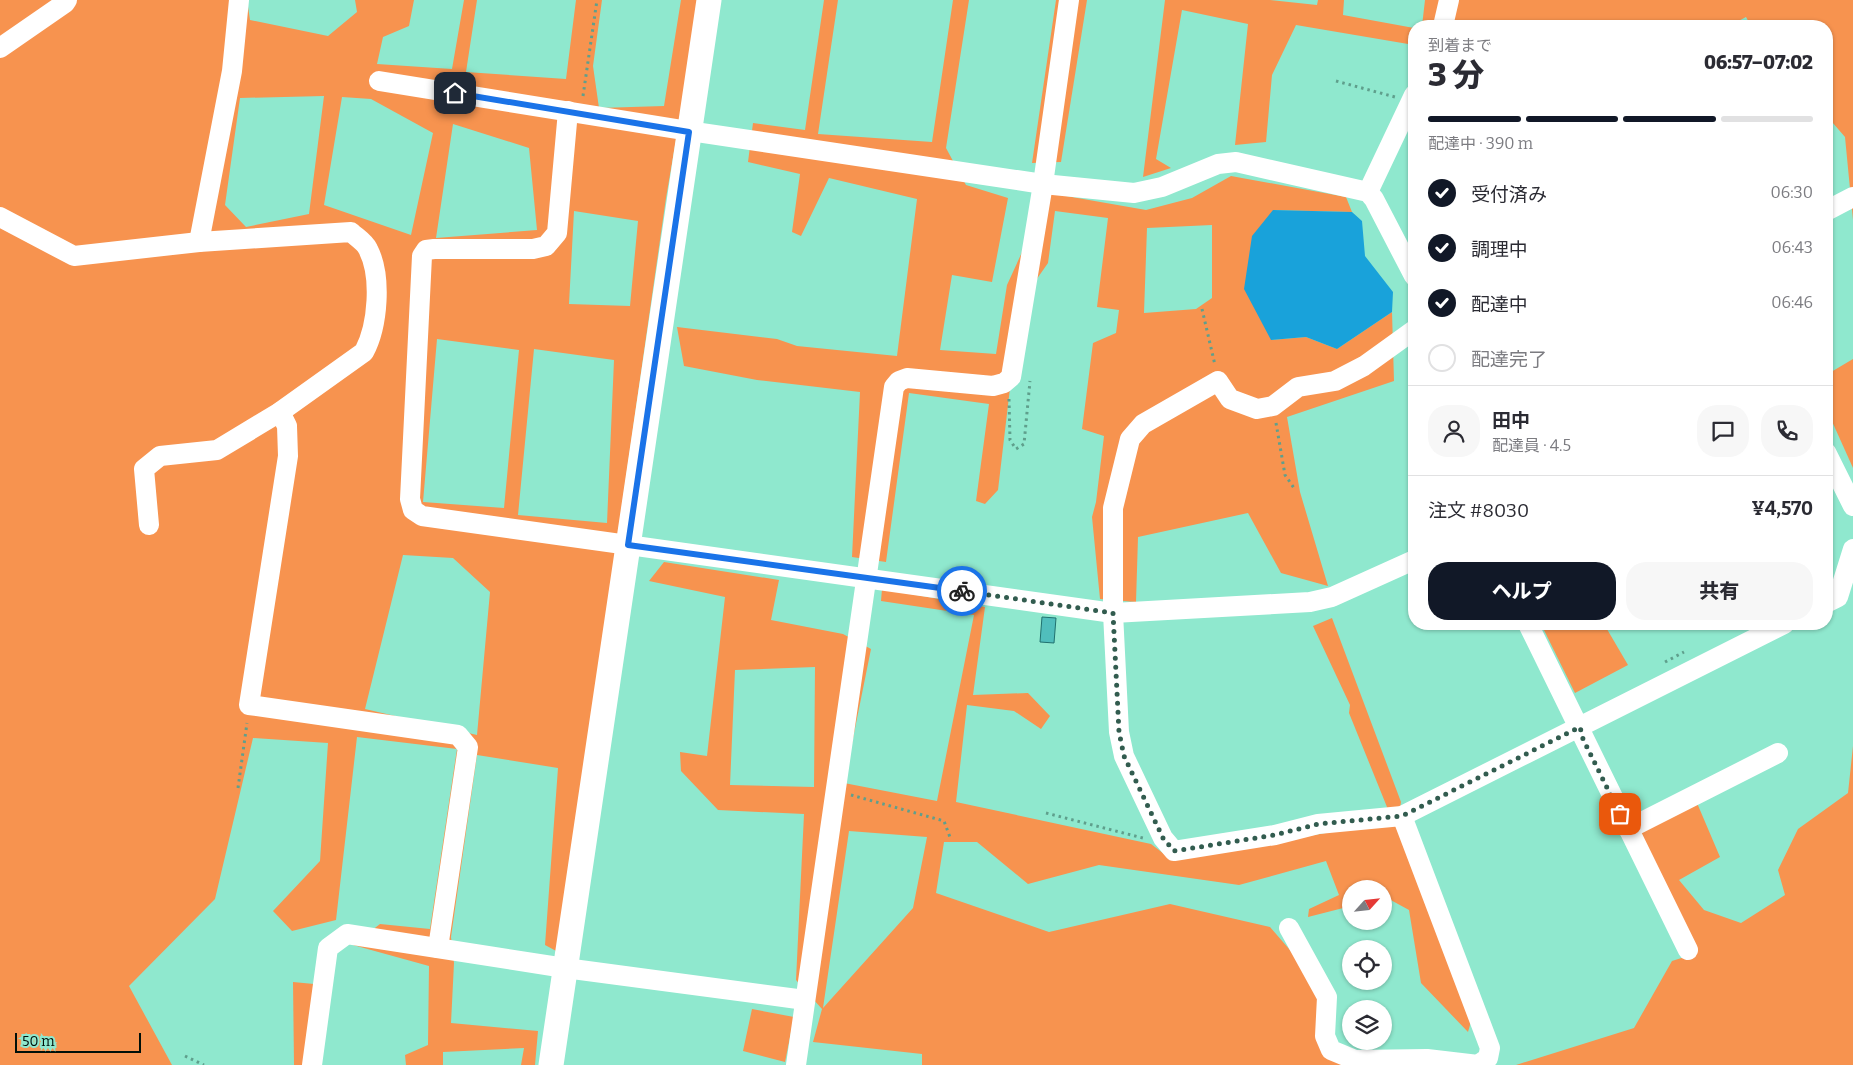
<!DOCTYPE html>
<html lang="ja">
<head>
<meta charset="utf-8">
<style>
	body { margin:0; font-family:Bitter,"Noto Sans JP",serif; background:#f7f7f7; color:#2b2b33; height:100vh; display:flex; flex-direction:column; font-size:19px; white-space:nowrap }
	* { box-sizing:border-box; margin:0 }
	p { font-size:16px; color:#7c7c81 }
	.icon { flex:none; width:28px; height:28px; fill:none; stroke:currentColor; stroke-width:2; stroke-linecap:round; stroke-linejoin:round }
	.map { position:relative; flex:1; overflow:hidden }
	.sheet { position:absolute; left:1408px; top:20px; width:425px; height:610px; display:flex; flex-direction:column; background:#fff; border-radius:20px; box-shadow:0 1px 4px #0004 }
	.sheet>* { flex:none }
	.needle { width:32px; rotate:63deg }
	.tools { position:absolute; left:1342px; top:880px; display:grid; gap:10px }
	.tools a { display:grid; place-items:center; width:50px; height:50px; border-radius:50%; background:#fff; box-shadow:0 1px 4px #0004; font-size:25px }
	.scale { position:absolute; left:15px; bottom:12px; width:126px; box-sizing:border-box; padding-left:5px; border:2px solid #00100a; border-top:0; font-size:14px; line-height:18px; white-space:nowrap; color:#00100a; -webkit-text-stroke:4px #8fe8ce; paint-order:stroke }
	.pin { position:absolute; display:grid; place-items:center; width:42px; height:42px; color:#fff; margin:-21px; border-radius:10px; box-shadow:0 2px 8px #0006 }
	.courier { position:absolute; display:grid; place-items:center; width:50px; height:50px; margin:-25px; border:4px solid #1a73e8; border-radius:50%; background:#fff; color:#222; box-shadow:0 1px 6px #0007 }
	.overview em { font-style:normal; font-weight:800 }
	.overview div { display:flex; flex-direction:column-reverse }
	.overview { display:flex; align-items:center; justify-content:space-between; height:85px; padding:0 20px }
	h1 { font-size:32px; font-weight:800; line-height:38px }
	.bar { display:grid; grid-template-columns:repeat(4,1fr); gap:8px 5px; align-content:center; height:60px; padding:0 20px }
	.bar i { height:6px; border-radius:4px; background:#e1e1e2 }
	.bar .on { background:#111827 }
	.bar p { grid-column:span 4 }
	.line { display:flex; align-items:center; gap:12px; padding:0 20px; border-top:1px solid #e1e1e2 }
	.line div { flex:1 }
	.round { display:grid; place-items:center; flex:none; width:52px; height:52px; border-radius:20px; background:#f7f7f7 }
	ol { padding:0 20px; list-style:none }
	li { display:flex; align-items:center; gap:15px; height:55px }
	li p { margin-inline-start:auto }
	li .icon { padding:5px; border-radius:50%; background:#111827; color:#fff; stroke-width:4 }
	li:last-child { color:#7c7c81 }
	li i { width:28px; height:28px; border:2px solid #e1e1e2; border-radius:50% }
	.action { display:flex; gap:10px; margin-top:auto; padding:10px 20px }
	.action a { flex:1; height:58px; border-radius:20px; background:#111827; color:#fff; font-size:20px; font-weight:800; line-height:58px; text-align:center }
	.action a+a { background:#f7f7f7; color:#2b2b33 }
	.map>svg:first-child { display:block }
	.green { fill:#f7934f; fill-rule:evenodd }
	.water { fill:#19a2da }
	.building { fill:#50bebc; stroke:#20716f }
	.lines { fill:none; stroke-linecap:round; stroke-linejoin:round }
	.path { stroke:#5f9f8c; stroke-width:3; stroke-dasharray:2.5 4; stroke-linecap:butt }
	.minor { stroke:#fff; stroke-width:20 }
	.tertiary { stroke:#fff; stroke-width:25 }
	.done { stroke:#325c4f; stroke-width:5; stroke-dasharray:0 9 }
	.route { stroke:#1a73e8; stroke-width:6 }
</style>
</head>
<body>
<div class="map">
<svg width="1853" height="1065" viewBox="0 0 1853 1065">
	<rect width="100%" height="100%" fill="#8fe8ce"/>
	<!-- green -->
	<g class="green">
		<path d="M0,0h247l3,20 78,16 29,-24 -2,-12h59l-5,26 -26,11 -6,27 75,5 12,-69h13l-11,72 100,7 10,-79h26l-9,66 6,42 65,-2 17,-106h19l-34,198 -108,754 -13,-7 13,-177 -81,-13 -26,182 3,26 -3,60 87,8 -3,34h-14l3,-17 -81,4v13h-37l-1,-10 23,-10 1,-79 -76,-21 27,-21 50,5 27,-180 -100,-12 -21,183 -44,11 -19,-20 47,-50 8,-118 -75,-5 -38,161 -86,87 43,79h-172zM324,96l-15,118 -63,13 -21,-22 15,-107zM342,97l29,2 62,34 -22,102 -87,-30zM453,124l76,24 8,82 -101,8zM574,211l64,10 -8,85 -61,-2zM437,339l82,11 -15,158 -81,-6zM534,349l80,11 -7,163 -89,-8zM403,555l50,3 37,34 -13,143 -112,-26z"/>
		<path d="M824,0h14l-20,134 114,8 21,-142h16l-23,148 20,37 42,13 -16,84 -40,-7 -12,75 56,4 11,-69 42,-92 97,17 46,-12 39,-22 115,21 6,15 -79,-2 -2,130 35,-3 31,12 55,-37 2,69 -107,36 13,75 28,94 -47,-13 -33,-60 -110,24 -2,65 -36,-3 -8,-82 4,-15 8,-66 -22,-7 11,-86 23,-10 3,-23 -22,-3 11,-89 -53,-7 -7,52 -28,40 -22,187 -13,14 -9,-3 13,-97 -80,-11 -23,169 -34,-5 8,-165 -103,-12 -73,-14 -7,-39 100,12 20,7 100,10 20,-157 -88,-21 -28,58 -9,-4 8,-58 -52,-12 5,-39 52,7zM1212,225v73l-16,11 -52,4 3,-85z"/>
		<path d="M1056,0h31l-26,162 -29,1z"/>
		<path d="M1165,0h105l47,5 1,-5h26l-1,15 71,13v17l-118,-20 -24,50 -6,67 -31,3 13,-121 -66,-14 -26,149 15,9 -28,9z"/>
		<path d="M1425,0h428v220l-8,-83 -19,-22v-89h-75l-5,-9 -17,9h-307z"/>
		<path d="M1853,359v109l-27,-60v-33z"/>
		<path d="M664,562l115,18 -8,40 72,14 28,15 -27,134 93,18 37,-186 -93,-14 1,-12 103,18 -12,88 55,-2 22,23 -9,13 -27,-18 -47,-6 -11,97 195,42 21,16 205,-36 10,-17 -38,-94 1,-8 -37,-79 19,-8 69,184 -3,20 74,196 -4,14 -47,-49 -12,-73 -22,-12 -3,1v-10h-33v17l-43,11 1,-8 30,-14 -13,-34 -87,24 -140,-20 -71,19 -51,-42h-33l-8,51 113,39 121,-28 100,23 52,60 2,60 22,18h-424v-11l-109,-12 9,-33 -26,-29 8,-166 -86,-4 -37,-39 -1,-19 27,4 18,-159 -76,-16zM815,667l-1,120 -84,-2 5,-115zM849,831l78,6 -14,71 -90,100z"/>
		<path d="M1541,624h63l24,41 -53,28z"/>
		<path d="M1853,746v319h-337l118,-37 38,-67 25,-8 -59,-119 59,-31 23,54 -41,23 25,30 37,13 44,-28 -7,-25 20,-41 50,-36z"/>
		<path d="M293,982l21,2 8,81h-28z"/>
		<path d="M752,1009l42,8 -9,45 -42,-11z"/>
	</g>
	<!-- water -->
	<path class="water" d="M1273,210l79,2 10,9 3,35 28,36 -1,20 -55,37 -31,-12 -35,3 -27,-51 8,-53z"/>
	<!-- building -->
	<path class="building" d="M1042,617l14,1 -2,25 -14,-1z"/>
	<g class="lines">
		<!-- path -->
		<g class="path">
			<path d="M1336,81l59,16"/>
			<path d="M583,96l14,-96"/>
			<path d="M1202,309l13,56"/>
			<path d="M1009,399l1,41 6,9 8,-5 6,-63"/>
			<path d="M1276,423l9,52 9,13"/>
			<path d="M1665,662l19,-10"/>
			<path d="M238,788l9,-65"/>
			<path d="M851,795l93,26 7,19"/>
			<path d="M1046,813l97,25"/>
			<path d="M185,1056l19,9"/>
		</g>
		<!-- minor -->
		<g class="minor">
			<path d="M1443,26l6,-26"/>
			<path d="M0,48l65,-45 2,-3"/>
			<path d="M379,81l310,50 354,53 91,9 28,-6 56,-23 18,-2 132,30 6,7 40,77"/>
			<path d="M568,111l-11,122 -11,13 -13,3h-99l-8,1 -4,6 -12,243 3,11 9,6 691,97 197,-11 22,-5 82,-37"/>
			<path d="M1368,192l46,-97"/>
			<path d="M1826,211l27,-14"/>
			<path d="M0,217l74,39 125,-14 152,-10c5,5 14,10 17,17 14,27 10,77 -4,103l-84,60 -63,38 -57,6 -16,13 5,56"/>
			<path d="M199,242l33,-171 7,-71"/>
			<path d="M1414,330l-50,36 -29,15 -37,6 -25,19 -16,3 -27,-10 -12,-18 -75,43 -13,15 -17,69v105l6,119 5,24 39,82 11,13 101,-16 43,-11 84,-8 382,-192"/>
			<path d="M280,412l7,14 1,30 -39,249 209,30 10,12 -30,201"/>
			<path d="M1826,452l27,54"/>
			<path d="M1826,603l12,-6 15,-48"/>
			<path d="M1528,624l160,326"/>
			<path d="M1628,829l150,-76"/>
			<path d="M1289,928l38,69 -2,39 6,14 24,10 72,-1 51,6 10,-7 2,-10 -88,-232"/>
			<path d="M312,1065l16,-117 19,-14 218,34 240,32"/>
			<path d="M796,1065l98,-678 5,-6 8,-3 86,8 11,-3 7,-6 32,-193 26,-184"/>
		</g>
		<!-- tertiary -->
		<path class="tertiary" d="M551,1065l158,-1065"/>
	</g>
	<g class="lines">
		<!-- done -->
		<path class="done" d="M962,591l151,22 6,119 5,24 39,82 11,13 101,-16 43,-11 84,-8 178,-89 3,12 37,75"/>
		<!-- route -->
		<path class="route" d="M455,93l234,39 -61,413 334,46"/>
	</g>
</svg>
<div class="tools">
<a><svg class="needle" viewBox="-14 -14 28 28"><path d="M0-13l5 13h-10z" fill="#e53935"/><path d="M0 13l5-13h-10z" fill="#7c7c81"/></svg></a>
<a><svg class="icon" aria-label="locate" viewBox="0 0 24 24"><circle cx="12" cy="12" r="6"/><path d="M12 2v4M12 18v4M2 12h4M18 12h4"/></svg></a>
<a><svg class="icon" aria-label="layers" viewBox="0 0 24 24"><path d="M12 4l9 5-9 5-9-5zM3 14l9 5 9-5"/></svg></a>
</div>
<div class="scale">50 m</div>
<div class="pin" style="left:1620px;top:814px;background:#ea580c"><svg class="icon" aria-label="bag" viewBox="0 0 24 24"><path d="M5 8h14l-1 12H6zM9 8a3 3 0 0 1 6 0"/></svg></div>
<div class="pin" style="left:455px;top:93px;background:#1f2937"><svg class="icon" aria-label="home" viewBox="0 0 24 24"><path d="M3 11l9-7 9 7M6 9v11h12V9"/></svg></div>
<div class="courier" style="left:962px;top:591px"><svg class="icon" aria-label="bike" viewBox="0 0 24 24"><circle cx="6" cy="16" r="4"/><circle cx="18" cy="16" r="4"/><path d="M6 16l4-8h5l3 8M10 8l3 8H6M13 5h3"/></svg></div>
<section class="sheet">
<div class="overview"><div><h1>3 分</h1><p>到着まで</p></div><em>06:57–07:02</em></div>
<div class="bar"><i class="on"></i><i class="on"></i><i class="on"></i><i></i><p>配達中 · 390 m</p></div>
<ol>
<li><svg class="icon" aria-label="check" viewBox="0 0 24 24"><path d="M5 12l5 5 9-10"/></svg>受付済み<p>06:30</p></li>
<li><svg class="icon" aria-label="check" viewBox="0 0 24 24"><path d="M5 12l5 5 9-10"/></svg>調理中<p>06:43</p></li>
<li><svg class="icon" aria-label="check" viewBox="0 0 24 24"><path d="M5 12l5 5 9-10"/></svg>配達中<p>06:46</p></li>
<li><i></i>配達完了</li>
</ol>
<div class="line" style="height:90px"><a class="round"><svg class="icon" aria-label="person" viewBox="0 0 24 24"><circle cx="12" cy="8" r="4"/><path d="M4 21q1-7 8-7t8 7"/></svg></a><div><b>田中</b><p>配達員 · 4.5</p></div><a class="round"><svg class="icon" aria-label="chat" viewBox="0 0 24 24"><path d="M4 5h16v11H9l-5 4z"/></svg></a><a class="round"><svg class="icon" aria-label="phone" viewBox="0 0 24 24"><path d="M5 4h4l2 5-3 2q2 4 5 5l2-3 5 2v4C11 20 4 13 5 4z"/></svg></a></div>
<div class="line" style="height:65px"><div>注文 #8030</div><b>¥4,570</b></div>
<div class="action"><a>ヘルプ</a><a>共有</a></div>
</section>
</div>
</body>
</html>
